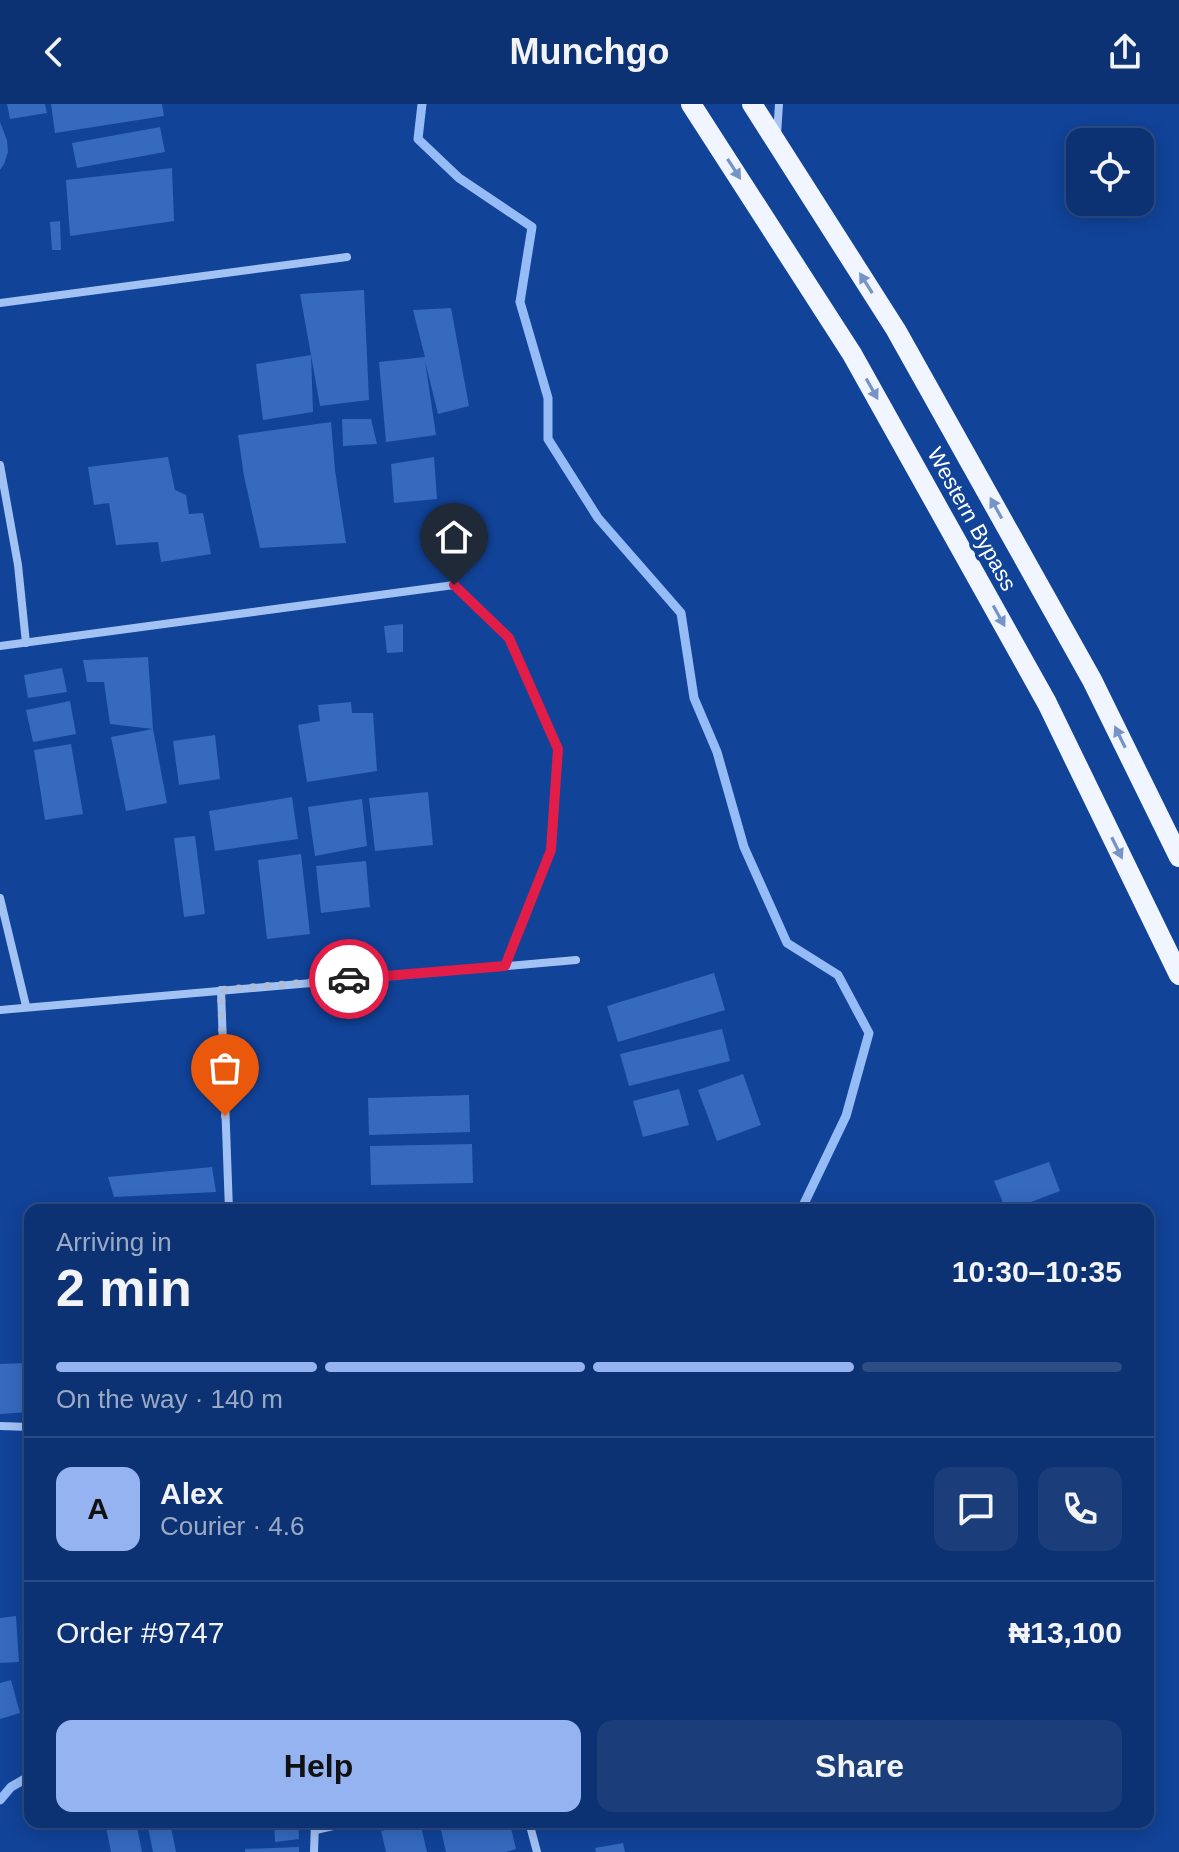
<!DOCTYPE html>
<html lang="en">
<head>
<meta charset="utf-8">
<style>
	body { margin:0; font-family:Arial,sans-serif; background:#1b3e7b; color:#f1f3f6; height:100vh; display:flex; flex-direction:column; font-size:30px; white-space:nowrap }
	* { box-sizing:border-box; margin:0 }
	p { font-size:26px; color:#9aaac4 }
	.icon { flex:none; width:44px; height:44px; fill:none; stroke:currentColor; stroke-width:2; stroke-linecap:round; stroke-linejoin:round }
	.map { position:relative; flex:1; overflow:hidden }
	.panel { position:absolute; left:24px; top:1100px; width:1130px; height:624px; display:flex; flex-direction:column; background:#0d3273; border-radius:16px; box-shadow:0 4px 20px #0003,0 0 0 2px #2d4d85 }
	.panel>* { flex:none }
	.tools { position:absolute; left:1066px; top:24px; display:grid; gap:16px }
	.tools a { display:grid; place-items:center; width:88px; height:88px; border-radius:16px; background:#0d3273; box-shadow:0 4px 20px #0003,0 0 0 2px #2d4d85; font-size:40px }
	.pin { position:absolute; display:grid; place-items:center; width:68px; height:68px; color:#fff; margin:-82px -34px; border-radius:50% 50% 50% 0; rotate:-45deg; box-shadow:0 0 8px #0007 }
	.pin .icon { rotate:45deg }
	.courier { position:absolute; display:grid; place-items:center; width:80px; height:80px; margin:-40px; border:6px solid #e11d48; border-radius:50%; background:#fff; color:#222; box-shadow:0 2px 10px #0007 }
	.head em { font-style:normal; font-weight:800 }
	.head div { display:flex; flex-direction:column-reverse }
	.head { display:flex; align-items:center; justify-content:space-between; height:136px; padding:0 32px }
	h1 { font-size:52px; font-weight:800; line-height:60px }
	.bar { display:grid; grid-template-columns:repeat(4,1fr); gap:12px 8px; align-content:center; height:96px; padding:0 32px }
	.bar i { height:10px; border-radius:6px; background:#2d4d85 }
	.bar .current { background:#95b2f1 }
	.bar p { grid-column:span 4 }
	.line { display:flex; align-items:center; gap:20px; padding:0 32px; border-top:2px solid #2d4d85 }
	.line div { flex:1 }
	.round { display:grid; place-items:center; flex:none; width:84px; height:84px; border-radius:16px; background:#1b3e7b }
	.primary-button { display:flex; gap:16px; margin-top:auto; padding:16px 32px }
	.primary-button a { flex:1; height:92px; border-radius:16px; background:#95b2f1; color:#111; font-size:32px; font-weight:800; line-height:92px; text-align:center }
	.primary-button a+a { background:#1b3e7b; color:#f1f3f6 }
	header { display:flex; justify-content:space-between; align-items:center; height:104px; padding:0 32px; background:#0d3273; font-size:36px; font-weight:800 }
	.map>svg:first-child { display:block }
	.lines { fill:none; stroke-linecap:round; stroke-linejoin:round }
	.stream { stroke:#95bcf7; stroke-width:9 }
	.building { fill:#356abf }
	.lane { stroke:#a3c2f4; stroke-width:6 }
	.street { stroke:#a3c2f4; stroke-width:8 }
	.primary { stroke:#f0f5ff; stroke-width:20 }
	.oneway { fill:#7593c7 }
	.done { stroke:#acbddb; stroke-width:8; stroke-dasharray:0 14.4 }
	.route { stroke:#e11d48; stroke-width:10 }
	.labels { text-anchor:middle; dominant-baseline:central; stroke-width:7; stroke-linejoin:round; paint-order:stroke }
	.street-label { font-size:22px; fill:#fff; stroke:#114399 }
</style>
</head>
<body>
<header><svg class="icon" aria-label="back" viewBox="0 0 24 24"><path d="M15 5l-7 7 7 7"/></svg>Munchgo<svg class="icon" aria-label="share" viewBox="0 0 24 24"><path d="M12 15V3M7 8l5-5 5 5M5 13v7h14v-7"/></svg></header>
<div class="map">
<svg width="1179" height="1748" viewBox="0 0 1179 1748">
	<rect width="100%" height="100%" fill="#114399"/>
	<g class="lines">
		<!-- stream -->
		<g class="stream">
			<path d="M422,0l-4,35 41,39 73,49 -12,75 28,96v41l50,79 83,95 13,85 23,54 27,95 43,96 51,32 31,58 -23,83 -45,94"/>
			<path d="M0,1696l11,-13 19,-11"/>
		</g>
	</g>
	<!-- building -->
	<g class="building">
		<path d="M7,0h38l2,9 -37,6z"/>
		<path d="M51,0h111l2,12 -109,17z"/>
		<path d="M0,18l7,18 1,12 -4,12 -4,6z"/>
		<path d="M160,23l5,25 -88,16 -5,-25z"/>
		<path d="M172,64l2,53 -104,15 -4,-56z"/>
		<path d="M60,117l1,29h-9l-2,-28z"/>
		<path d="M364,186l5,110 -49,6 -9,-51 2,57 -50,8 -7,-56 55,-9 -11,-61z"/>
		<path d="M451,204l18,98 -31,8 -13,-53 11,74 -50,7 -7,-80 46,-5 -12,-47z"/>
		<path d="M342,315h29l6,25 -34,2z"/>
		<path d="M331,318l4,48 11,73 -86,5 -16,-72 -6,-41z"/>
		<path d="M168,353l7,33 11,5 3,19 14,-1 8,41 -50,8 -3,-20 -42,3 -7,-42 -15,2 -6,-38z"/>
		<path d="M434,353l3,42 -43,4 -3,-39z"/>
		<path d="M403,520v28l-16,1 -3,-27z"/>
		<path d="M148,553l5,72 -43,-5 -6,-42h-17l-4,-22z"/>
		<path d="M62,564l5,24 -39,6 -4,-23z"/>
		<path d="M70,597l6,33 -43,8 -7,-32z"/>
		<path d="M351,598l1,11h21l4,58 -70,11 -9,-57 22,-4 -2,-16z"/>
		<path d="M153,625l14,74 -41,8 -15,-74z"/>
		<path d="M215,631l5,44 -41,6 -6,-44z"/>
		<path d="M71,640l12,70 -38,6 -11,-70z"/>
		<path d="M428,688l5,53 -58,6 -6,-53z"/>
		<path d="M292,693l6,42 -83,12 -6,-40z"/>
		<path d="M362,695l5,47 -52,10 -7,-49z"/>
		<path d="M195,732l10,78 -21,3 -10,-79z"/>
		<path d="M301,750l9,80 -43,5 -9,-79z"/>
		<path d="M366,757l4,46 -49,6 -5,-47z"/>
		<path d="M714,869l11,37 -107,32 -11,-36z"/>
		<path d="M722,925l8,32 -101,25 -9,-32z"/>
		<path d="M743,970l18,51 -44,16 -19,-51z"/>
		<path d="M679,985l10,36 -46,12 -10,-36z"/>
		<path d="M469,991l1,37 -101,3 -1,-37z"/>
		<path d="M472,1040l1,39 -102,2 -1,-39z"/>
		<path d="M1049,1058l11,29 -50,19h-4l-12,-29z"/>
		<path d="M212,1063l4,25 -102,5 -6,-20z"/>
		<path d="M28,1259l2,49 -30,2v-50z"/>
		<path d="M16,1512l3,46 -19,1v-45z"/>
		<path d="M11,1576l9,33 -20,6v-36z"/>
		<path d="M105,1718h31l6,30h-31z"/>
		<path d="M147,1718h23l6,30h-23z"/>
		<path d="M274,1718h24l1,17 -24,3z"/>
		<path d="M420,1718l7,30h-41l-5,-21z"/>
		<path d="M439,1718h46l1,2 13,-2 2,8 10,-2 5,21 -10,3h-60z"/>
		<path d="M550,1718h26v1l-24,6z"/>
		<path d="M623,1739l2,9h-29l-1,-4z"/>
		<path d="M299,1743v5h-54v-3z"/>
	</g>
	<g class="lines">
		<!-- lane -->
		<path class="lane" d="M316,1727l39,-9"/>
		<!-- street -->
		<g class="street">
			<path d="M777,31l2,-31"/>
			<path d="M0,199l347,-46"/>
			<path d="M0,361l18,100 8,78"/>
			<path d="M0,542l454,-61 55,53 49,111 -7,101 -46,116"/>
			<path d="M0,794l26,108"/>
			<path d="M221,886l8,220"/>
			<path d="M0,906l576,-50"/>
			<path d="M0,1322l30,1"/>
			<path d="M529,1718l8,30"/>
			<path d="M314,1748l1,-30"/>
		</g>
		<!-- primary -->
		<g class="primary">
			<path d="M691,0l161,250 195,349 132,272"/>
			<path d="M752,0l144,226 196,350 87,177"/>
		</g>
	</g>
	<!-- one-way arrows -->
	<defs><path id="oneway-solid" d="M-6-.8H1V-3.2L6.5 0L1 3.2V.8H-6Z" transform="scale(2)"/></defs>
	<g class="oneway">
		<use href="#oneway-solid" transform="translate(734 65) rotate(57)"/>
		<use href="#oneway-solid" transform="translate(866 179) rotate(-122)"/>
		<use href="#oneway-solid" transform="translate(872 285) rotate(61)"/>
		<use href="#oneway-solid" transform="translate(996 404) rotate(-119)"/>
		<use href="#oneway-solid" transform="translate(999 512) rotate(61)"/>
		<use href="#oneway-solid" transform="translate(1120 633) rotate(-116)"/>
		<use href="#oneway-solid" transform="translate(1117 744) rotate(64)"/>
	</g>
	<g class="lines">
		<!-- done -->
		<path class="done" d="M225,1012l-4,-126 128,-11"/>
		<!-- route -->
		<path class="route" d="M349,875l156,-13 46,-116 7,-101 -49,-111 -55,-53"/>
	</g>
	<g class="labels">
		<!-- street labels -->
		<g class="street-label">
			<text transform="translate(972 415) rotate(61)">Western Bypass</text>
		</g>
	</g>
</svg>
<div class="tools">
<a><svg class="icon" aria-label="locate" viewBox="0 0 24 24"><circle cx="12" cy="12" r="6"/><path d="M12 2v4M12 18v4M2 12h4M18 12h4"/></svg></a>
</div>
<div class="pin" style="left:225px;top:1012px;background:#ea580c"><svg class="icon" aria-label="bag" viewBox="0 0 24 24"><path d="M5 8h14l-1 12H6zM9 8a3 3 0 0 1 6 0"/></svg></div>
<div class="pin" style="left:454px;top:481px;background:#1f2937"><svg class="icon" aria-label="home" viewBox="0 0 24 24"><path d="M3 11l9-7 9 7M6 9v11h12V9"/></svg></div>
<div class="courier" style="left:349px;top:875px"><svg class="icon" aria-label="car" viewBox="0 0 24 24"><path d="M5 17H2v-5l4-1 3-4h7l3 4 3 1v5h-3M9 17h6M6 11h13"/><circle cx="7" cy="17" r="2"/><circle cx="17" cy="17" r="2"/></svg></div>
<section class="panel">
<div class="head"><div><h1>2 min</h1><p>Arriving in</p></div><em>10:30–10:35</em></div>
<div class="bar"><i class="current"></i><i class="current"></i><i class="current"></i><i></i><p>On the way · 140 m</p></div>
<div class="line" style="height:144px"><b class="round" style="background:#95b2f1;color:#111">A</b><div><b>Alex</b><p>Courier · 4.6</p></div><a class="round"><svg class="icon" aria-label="chat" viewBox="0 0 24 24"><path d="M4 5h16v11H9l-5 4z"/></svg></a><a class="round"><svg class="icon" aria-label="phone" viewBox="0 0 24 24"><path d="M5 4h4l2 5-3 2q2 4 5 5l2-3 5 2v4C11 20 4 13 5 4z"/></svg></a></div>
<div class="line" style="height:104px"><div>Order #9747</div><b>₦13,100</b></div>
<div class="primary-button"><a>Help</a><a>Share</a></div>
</section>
</div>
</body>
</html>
